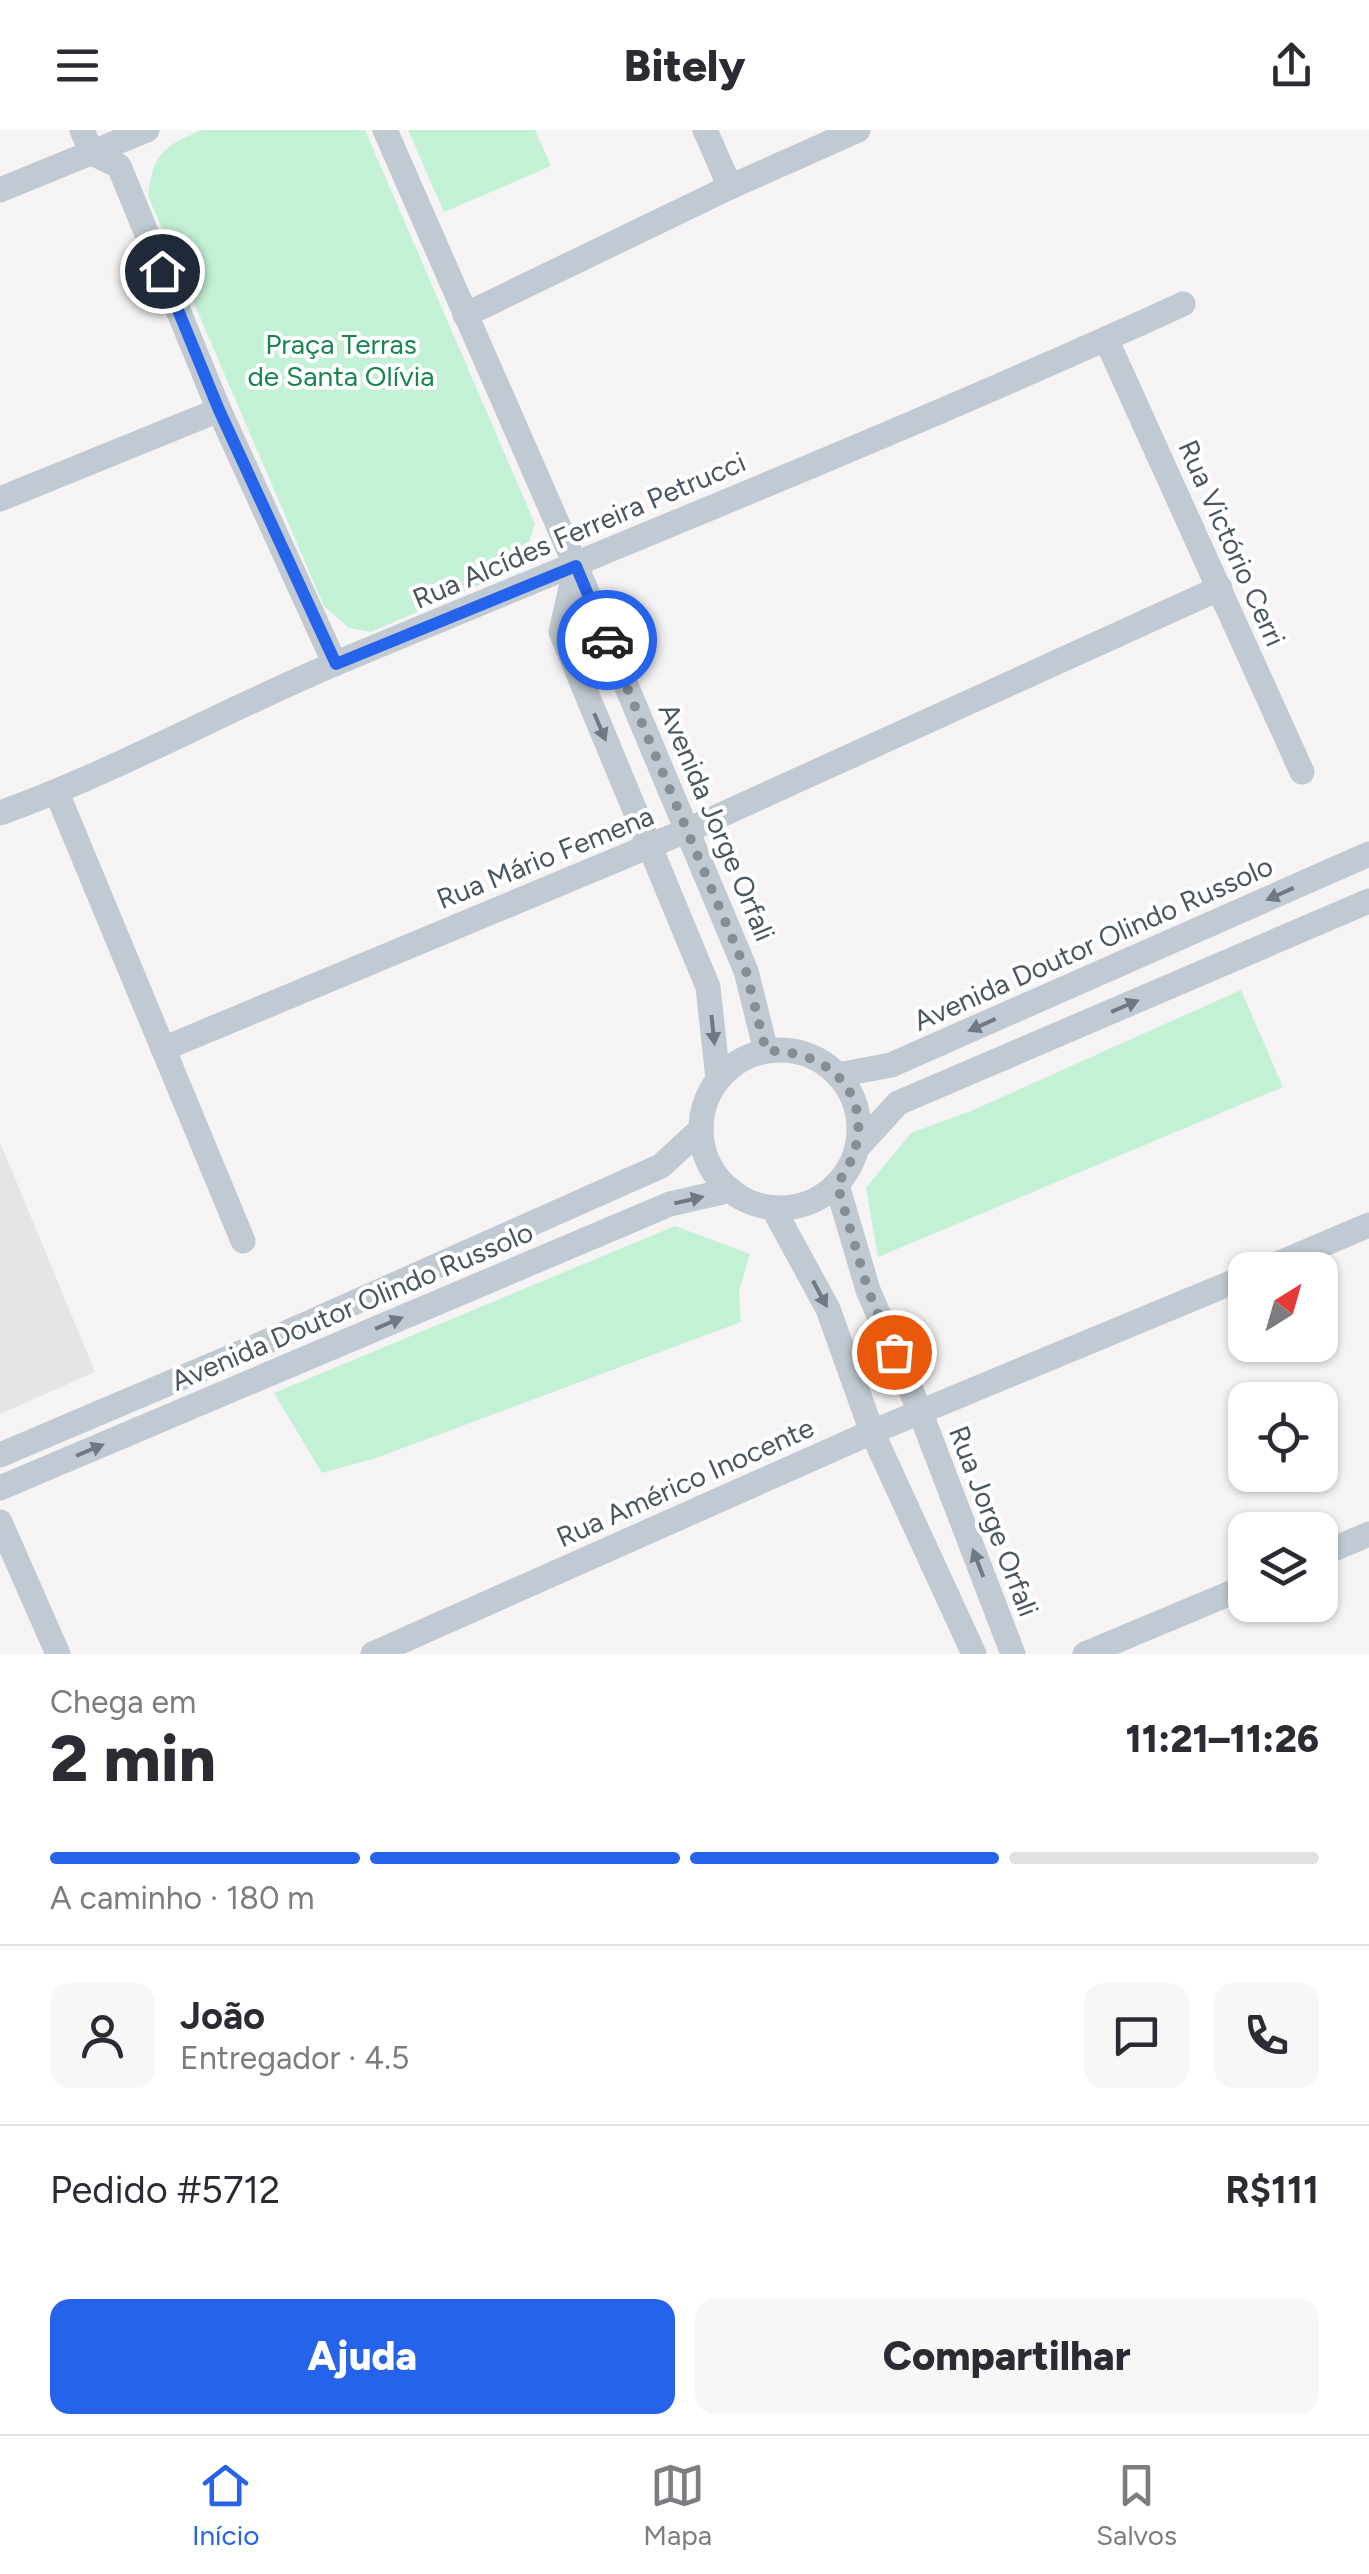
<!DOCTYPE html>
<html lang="pt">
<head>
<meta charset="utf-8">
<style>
	body { margin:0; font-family:Figtree,sans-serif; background:#f7f7f7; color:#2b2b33; height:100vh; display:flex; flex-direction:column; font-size:38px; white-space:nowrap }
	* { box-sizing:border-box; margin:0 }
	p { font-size:32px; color:#7c7c81 }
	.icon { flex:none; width:55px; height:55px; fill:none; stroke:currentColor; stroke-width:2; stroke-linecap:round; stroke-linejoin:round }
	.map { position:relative; height:1524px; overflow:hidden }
	.details { display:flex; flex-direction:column; background:#fff; flex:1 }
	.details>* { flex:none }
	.needle { width:65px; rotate:37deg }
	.controls { position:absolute; left:1228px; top:1122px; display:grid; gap:20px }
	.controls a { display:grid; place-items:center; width:110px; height:110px; border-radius:20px; background:#fff; box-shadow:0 2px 8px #0004; font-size:50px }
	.pin { position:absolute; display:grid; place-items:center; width:85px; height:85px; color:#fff; margin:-42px; border:5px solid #fff; border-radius:50%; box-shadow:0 2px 10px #0007 }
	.courier { position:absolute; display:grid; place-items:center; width:100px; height:100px; margin:-50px; border:8px solid #2563eb; border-radius:50%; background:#fff; color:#222; box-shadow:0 2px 12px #0007 }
	.summary em { font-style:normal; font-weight:800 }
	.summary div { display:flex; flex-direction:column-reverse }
	.summary { display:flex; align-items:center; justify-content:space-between; height:170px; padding:0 50px }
	h1 { font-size:65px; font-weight:800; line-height:75px }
	.bar { display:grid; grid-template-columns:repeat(4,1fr); gap:15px 10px; align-content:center; height:120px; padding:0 50px }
	.bar i { height:12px; border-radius:8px; background:#e1e1e2 }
	.bar .active { background:#2563eb }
	.bar p { grid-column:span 4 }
	.line { display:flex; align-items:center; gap:25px; padding:0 50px; border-top:2px solid #e1e1e2 }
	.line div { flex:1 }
	.round { display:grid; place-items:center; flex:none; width:105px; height:105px; border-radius:20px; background:#f7f7f7 }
	.primary-button { display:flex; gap:20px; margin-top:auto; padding:20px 50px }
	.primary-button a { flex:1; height:115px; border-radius:20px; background:#2563eb; color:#fff; font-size:40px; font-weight:800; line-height:115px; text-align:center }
	.primary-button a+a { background:#f7f7f7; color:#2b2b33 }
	header { display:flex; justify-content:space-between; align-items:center; height:130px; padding:0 50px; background:#fff; font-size:45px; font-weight:800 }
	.menu { display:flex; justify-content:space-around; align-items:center; height:140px; border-top:2px solid #e1e1e2; background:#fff; font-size:28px; color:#7c7c81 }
	.menu a { display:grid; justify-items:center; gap:5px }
	.menu .active { color:#2563eb }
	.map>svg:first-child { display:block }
	.education { fill:#e6e4e5 }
	.green { fill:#c3f1d5 }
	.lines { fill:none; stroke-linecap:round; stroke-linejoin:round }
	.street { stroke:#c1cad2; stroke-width:25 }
	.oneway { fill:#6e7983 }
	.done { stroke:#868d94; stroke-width:10; stroke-dasharray:0 18 }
	.route { stroke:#2563eb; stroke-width:12 }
	.labels { text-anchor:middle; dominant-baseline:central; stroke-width:8; stroke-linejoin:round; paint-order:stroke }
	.park-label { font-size:28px; fill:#17864f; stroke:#fff }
	.street-label { font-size:28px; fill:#4a5661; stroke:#fff }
</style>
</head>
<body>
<header><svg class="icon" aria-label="menu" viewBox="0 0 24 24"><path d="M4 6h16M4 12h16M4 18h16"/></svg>Bitely<svg class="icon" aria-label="share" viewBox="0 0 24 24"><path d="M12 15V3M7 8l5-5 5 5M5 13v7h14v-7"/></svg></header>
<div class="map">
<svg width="1369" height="1524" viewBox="0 0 1369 1524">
	<rect width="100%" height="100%" fill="#f5f3f3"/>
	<!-- education -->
	<path class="education" d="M0,1012l95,230 -95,42z"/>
	<!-- green -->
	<g class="green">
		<path d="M201,0h164l170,394 -14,43 -150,65 -22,-4 -25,-22 -176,-410c5,-43 15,-49 53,-66z"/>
		<path d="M408,0h127l16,36 -107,46z"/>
		<path d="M1241,860l42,97 -405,170 -12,-69 45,-55 60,-22z"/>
		<path d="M675,1096l75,28 -11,37 2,31 -365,136 -54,15 -48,-80z"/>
	</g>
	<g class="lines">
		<!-- street -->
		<g class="street">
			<path d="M82,0l10,23 27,13 100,244 116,254"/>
			<path d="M385,0l191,436"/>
			<path d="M705,0l25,57"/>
			<path d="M0,60l147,-60"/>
			<path d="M465,185l265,-128 128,-57"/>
			<path d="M1106,209l196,433"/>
			<path d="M0,369l219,-89"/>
			<path d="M57,663l186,448"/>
			<path d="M0,683c117,-42 225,-103 339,-151 282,-118 566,-231 844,-358"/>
			<path d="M163,919l525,-219 532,-242"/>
			<circle cx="780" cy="999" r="79"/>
			<path d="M838,945l53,-10 478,-211"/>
			<path d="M718,949l-10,-92 -147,-355 15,-66 170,405 20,80"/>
			<path d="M857,1018l41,-45 471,-202"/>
			<path d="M837,1055l31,105 53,124 92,240"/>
			<path d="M773,1078l55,101 44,123 102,222"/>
			<path d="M1263,1140l106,-45"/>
			<path d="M0,1325l259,-110 402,-179 40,-37"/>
			<path d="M0,1358l670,-284 61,-14"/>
			<path d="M0,1392l58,132"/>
			<path d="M1320,1425l49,-21"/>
			<path d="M373,1524l499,-222 373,-155"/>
			<path d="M1085,1524l160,-67"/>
		</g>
	</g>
	<!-- one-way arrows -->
	<defs><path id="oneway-solid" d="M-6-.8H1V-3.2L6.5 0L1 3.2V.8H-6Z" transform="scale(2.5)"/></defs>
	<g class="oneway">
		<use href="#oneway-solid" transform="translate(600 597) rotate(67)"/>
		<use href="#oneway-solid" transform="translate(1280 764) rotate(156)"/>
		<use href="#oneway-solid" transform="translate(1125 876) rotate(-23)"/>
		<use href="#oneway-solid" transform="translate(982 895) rotate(156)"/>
		<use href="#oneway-solid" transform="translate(713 900) rotate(84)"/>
		<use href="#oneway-solid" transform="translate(689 1070) rotate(-13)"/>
		<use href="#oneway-solid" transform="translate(820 1164) rotate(62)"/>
		<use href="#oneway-solid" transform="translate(389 1193) rotate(-23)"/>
		<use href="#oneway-solid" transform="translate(90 1320) rotate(-23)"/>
		<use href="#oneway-solid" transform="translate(978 1433) rotate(-111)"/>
	</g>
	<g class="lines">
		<!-- done -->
		<path class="done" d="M607,510l139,331 20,80c80,-2 120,68 71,133l31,106 26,62"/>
		<!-- route -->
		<path class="route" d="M162,141l57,139 117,254 240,-98 31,74"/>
	</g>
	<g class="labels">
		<!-- park labels -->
		<g class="park-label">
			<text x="341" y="214">Praça Terras<tspan x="341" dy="32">de Santa Olívia</tspan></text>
		</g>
		<!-- street labels -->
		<g class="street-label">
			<text transform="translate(579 400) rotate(-23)">Rua Alcídes Ferreira Petrucci</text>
			<text transform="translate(1232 413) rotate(66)">Rua Victório Cerri</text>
			<text transform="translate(717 692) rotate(67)">Avenida Jorge Orfali</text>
			<text transform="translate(545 727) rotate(-22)">Rua Mário Femena</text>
			<text transform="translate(1093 813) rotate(-24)">Avenida Doutor Olindo Russolo</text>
			<text transform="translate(352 1176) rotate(-23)">Avenida Doutor Olindo Russolo</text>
			<text transform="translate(685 1352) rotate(-24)">Rua Américo Inocente</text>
			<text transform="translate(994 1391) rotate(69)">Rua Jorge Orfali</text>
		</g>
	</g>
</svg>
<div class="controls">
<a><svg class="needle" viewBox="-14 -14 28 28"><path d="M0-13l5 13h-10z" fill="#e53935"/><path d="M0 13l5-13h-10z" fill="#7c7c81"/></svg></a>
<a><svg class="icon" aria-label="locate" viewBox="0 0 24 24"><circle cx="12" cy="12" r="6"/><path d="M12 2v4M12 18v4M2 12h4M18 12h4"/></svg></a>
<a><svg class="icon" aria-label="layers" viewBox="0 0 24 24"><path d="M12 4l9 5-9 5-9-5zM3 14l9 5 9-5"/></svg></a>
</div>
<div class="pin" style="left:894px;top:1222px;background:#ea580c"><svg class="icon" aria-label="bag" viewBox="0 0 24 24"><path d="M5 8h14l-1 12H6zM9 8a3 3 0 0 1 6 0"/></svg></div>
<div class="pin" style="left:162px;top:141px;background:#1f2937"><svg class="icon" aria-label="home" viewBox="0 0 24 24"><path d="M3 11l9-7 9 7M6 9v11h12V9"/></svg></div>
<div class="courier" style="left:607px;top:510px"><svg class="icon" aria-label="car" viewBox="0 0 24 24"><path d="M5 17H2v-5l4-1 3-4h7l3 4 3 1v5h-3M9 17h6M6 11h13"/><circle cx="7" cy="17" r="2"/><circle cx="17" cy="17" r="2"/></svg></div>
</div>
<section class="details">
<div class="summary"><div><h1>2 min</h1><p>Chega em</p></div><em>11:21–11:26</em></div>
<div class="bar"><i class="active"></i><i class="active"></i><i class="active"></i><i></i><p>A caminho · 180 m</p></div>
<div class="line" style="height:180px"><a class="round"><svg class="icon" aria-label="person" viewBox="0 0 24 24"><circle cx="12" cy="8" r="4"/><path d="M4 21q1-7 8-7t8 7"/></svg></a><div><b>João</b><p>Entregador · 4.5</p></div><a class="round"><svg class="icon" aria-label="chat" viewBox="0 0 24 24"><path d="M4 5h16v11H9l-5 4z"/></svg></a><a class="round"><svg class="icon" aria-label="phone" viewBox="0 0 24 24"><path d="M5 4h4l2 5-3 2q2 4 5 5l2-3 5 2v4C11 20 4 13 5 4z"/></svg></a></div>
<div class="line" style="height:130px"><div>Pedido #5712</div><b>R$111</b></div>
<div class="primary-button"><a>Ajuda</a><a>Compartilhar</a></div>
</section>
<nav class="menu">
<a class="active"><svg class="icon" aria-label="home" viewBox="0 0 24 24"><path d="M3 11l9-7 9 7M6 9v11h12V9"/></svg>Início</a>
<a><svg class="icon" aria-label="map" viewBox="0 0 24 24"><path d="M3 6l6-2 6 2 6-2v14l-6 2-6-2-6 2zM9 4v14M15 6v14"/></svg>Mapa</a>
<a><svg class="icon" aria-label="saved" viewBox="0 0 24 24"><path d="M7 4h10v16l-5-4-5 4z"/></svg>Salvos</a>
</nav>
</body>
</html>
